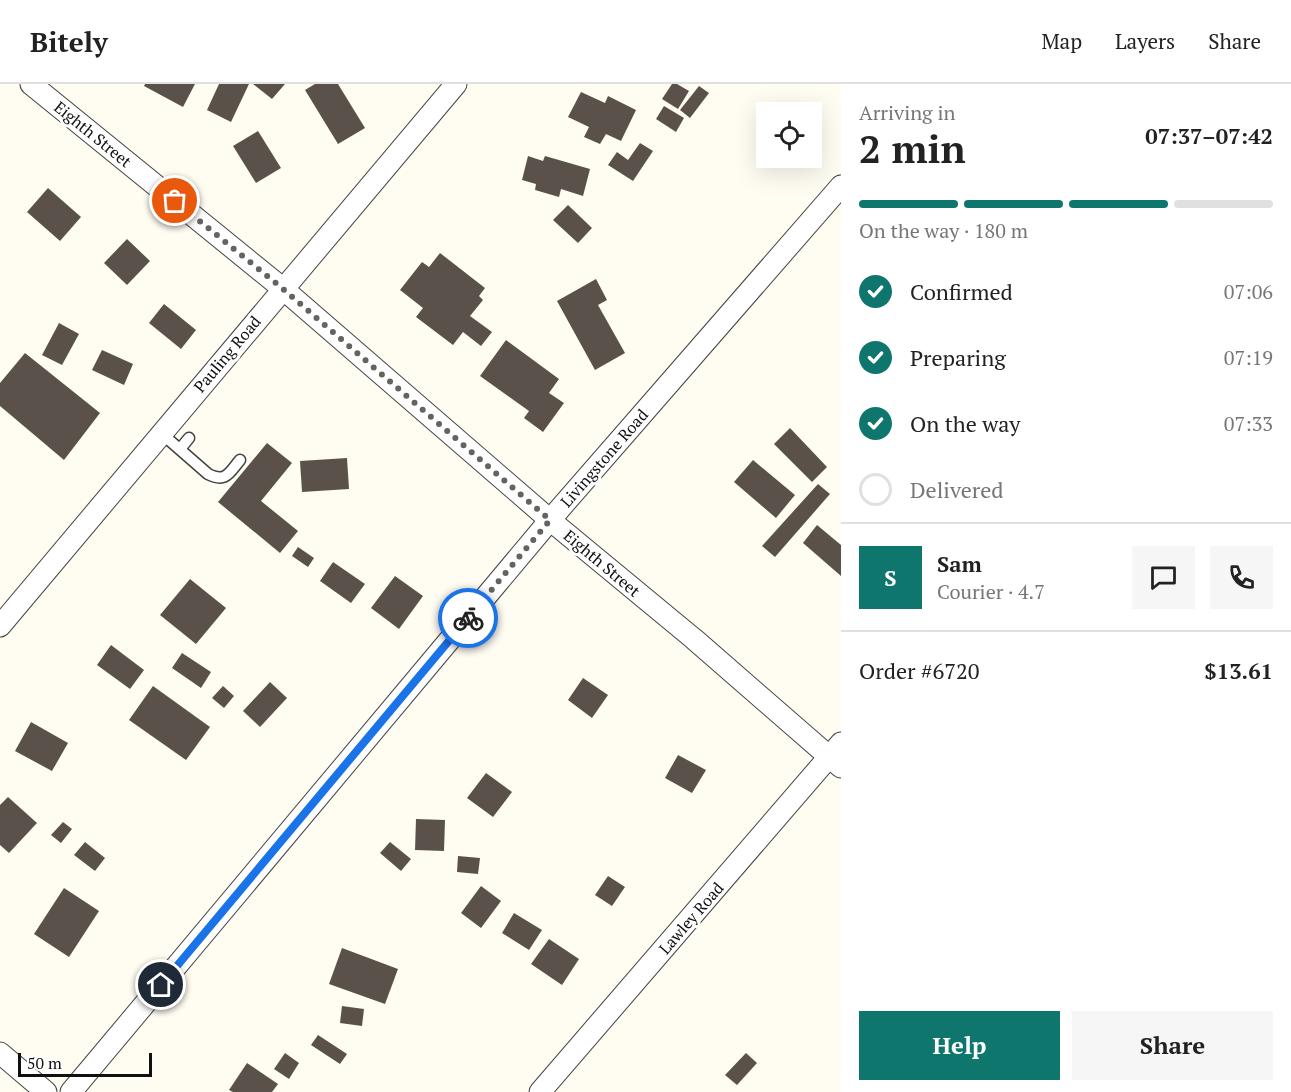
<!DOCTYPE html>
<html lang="en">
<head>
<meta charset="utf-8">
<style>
	body { margin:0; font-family:"PT Serif",serif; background:#f6f6f6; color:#222; height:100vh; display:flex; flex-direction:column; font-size:22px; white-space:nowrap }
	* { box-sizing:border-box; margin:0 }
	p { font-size:20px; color:#767676 }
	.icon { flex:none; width:33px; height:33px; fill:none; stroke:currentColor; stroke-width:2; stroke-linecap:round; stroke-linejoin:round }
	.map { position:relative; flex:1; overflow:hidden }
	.drawer { display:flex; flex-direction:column; background:#fff; width:450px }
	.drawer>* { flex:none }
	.controls { position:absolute; left:756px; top:18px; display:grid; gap:12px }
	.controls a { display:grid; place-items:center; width:66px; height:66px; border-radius:0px; background:#fff; box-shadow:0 6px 24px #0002; font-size:30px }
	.scale { position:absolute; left:18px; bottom:15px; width:134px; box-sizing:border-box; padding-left:6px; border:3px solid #101010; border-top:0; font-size:16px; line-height:21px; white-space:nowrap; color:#101010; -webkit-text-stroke:4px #fff; paint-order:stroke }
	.pin { position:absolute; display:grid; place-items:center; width:51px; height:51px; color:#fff; margin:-26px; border:3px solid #fff; border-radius:50%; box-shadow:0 2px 6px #0007 }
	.courier { position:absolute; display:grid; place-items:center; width:60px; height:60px; margin:-30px; border:4px solid #1a73e8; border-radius:50%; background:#fff; color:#222; box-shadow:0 2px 8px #0007 }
	.headline em { font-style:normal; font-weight:800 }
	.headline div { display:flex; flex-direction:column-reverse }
	.headline { display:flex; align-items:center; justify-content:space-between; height:102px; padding:0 18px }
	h1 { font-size:39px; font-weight:800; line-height:45px }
	.bar { display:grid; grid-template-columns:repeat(4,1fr); gap:9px 6px; align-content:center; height:72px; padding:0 18px }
	.bar i { height:8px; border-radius:4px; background:#e0e0e0 }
	.bar .selected { background:#0f766e }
	.bar p { grid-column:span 4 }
	.line { display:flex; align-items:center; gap:15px; padding:0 18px; border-top:2px solid #e0e0e0 }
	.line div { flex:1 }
	.round { display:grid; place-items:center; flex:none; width:63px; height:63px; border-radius:0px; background:#f6f6f6 }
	ol { padding:0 18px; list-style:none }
	li { display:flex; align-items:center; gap:18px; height:66px }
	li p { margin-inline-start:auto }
	li .icon { padding:6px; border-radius:50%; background:#0f766e; color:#fff; stroke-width:4 }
	li:last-child { color:#767676 }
	li i { width:33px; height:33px; border:3px solid #e0e0e0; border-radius:50% }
	.action { display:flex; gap:12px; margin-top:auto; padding:12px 18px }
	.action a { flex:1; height:69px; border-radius:0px; background:#0f766e; color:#fff; font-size:24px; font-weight:800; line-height:69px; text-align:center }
	.action a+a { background:#f6f6f6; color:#222 }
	header { display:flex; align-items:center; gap:36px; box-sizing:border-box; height:84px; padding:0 30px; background:#fff; border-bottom:2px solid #e0e0e0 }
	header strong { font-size:28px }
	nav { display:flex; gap:33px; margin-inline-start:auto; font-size:21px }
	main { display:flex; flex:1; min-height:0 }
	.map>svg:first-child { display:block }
	.building { fill:#5a514b }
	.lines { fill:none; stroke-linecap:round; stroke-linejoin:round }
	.service-casing { stroke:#434343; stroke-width:13 }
	.minor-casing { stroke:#434343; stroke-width:23 }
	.service { stroke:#fff; stroke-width:10 }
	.minor { stroke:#fff; stroke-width:21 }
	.done { stroke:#64635f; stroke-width:6; stroke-dasharray:0 10.8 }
	.route { stroke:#1a73e8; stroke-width:8 }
	.labels { text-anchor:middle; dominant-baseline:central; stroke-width:6; stroke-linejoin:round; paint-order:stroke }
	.street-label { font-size:16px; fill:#101010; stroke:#fff }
</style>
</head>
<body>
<header>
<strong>Bitely</strong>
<nav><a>Map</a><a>Layers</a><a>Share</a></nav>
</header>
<main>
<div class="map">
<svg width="841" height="1008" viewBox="0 0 841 1008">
	<rect width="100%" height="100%" fill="#fffdf2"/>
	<!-- building -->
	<g class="building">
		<path d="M145,0h50l-12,23 -39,-21z"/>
		<path d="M219,0h30l-18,38 -24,-12z"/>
		<path d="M253,0h32l-13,15z"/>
		<path d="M315,0h23l27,44 -27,16 -33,-54z"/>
		<path d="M672,0h5l12,7 -11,18 -16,-10z"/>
		<path d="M699,2l10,7 -19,25 -10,-8z"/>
		<path d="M581,8l24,11 3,-7 28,14 -15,31 -15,-7 -6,10 -16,-7 5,-10 -21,-10z"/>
		<path d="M664,22l20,12 -8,14 -20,-13z"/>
		<path d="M258,47l23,37 -25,15 -23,-37z"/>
		<path d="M640,59l13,8 -20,30 -25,-16 9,-13 11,8z"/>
		<path d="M528,72l15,5 2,-5 45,13 -7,27 -22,-7 -2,8 -24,-7 1,-6 -14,-4z"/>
		<path d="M48,104l33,29 -21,24 -33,-29z"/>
		<path d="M568,121l24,23 -14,15 -25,-23z"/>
		<path d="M127,155l23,22 -23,24 -23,-22z"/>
		<path d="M440,169l45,35 -6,8 4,4 -13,16 22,16 -11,14 -18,-14 -10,13 -37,-28 7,-9 -23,-18 22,-28 7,5z"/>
		<path d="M596,195l11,21 -9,5 27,48 -30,17 -38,-69z"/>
		<path d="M164,220l32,26 -15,19 -32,-26z"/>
		<path d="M59,239l20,11 -17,31 -20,-10z"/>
		<path d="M506,256l53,39 -10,14 15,10 -21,29 -19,-14 5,-7 -49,-35z"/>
		<path d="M102,266l31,14 -9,21 -32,-15z"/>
		<path d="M25,269l75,60 -36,47 -64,-54v-23z"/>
		<path d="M790,344l37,39 -15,15 -38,-38z"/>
		<path d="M267,359l25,20 -31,38 37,30 -18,22 -62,-51z"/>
		<path d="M347,374l2,31 -47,3 -2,-31z"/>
		<path d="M753,376l42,35 -19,23 -42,-36z"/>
		<path d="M818,400l12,10 -55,63 -13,-11z"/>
		<path d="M817,441l24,20v31l-38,-33z"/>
		<path d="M298,463l16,11 -6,9 -16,-11z"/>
		<path d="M333,478l32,22 -14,19 -31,-22z"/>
		<path d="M395,492l28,20 -24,33 -28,-21z"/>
		<path d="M190,495l36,29 -30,36 -36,-29z"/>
		<path d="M111,561l33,25 -14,19 -33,-24z"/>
		<path d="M182,569l29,19 -10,16 -29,-20z"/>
		<path d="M583,594l25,17 -16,23 -24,-18z"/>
		<path d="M270,598l17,16 -27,29 -17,-16z"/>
		<path d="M153,602l57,41 -24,33 -57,-40z"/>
		<path d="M223,602l11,10 -10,12 -12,-10z"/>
		<path d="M31,638l37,21 -16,28 -37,-20z"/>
		<path d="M678,671l28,15 -14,23 -27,-15z"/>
		<path d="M486,689l26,19 -19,25 -26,-19z"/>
		<path d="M8,713l29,26 -28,30 -9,-8v-40z"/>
		<path d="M416,735l29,1 -1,31 -29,-1z"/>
		<path d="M63,738l9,7 -11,14 -10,-8z"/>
		<path d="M85,758l20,16 -10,13 -21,-16z"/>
		<path d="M390,758l21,17 -10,12 -21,-18z"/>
		<path d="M458,772l22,2 -2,16 -21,-2z"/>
		<path d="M608,792l17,11 -13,19 -17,-11z"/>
		<path d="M481,802l20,15 -20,27 -20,-15z"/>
		<path d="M64,804l35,23 -30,46 -35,-23z"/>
		<path d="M514,829l28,17 -13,20 -27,-17z"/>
		<path d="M549,855l30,20 -17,26 -31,-21z"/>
		<path d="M342,864l56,21 -13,35 -56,-20z"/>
		<path d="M342,922l22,3 -2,17 -22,-3z"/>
		<path d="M318,951l29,19 -7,10 -29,-19z"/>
		<path d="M285,969l14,10 -10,16 -15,-10z"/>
		<path d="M746,969l11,10 -20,22 -12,-10z"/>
		<path d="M247,979l31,21 -6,8h-39l-4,-2z"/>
	</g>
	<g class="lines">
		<defs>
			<g id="service">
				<path d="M161,349l47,41c18,9 21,-1 32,-14"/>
				<path d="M180,365l9,-11"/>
			</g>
			<g id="minor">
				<path d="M31,0l251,204 268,232 144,119 147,128"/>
				<path d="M0,542l456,-542"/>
				<path d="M0,969l46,39"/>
				<path d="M71,1008l479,-572 291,-334"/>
				<path d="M540,1008l301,-349"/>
			</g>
		</defs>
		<!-- service casing -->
		<use href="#service" class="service-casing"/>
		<!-- minor casing -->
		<use href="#minor" class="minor-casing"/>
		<!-- service -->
		<use href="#service" class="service"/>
		<!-- minor -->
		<use href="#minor" class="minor"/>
	</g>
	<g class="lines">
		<!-- done -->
		<path class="done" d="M175,117l107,87 268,232 -82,98"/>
		<!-- route -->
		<path class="route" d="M161,901l307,-367"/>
	</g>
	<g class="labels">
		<!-- street labels -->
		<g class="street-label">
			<text transform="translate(93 50) rotate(39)">Eighth Street</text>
			<text transform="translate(227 270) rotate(-50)">Pauling Road</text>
			<text transform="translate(604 374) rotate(-49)">Livingstone Road</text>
			<text transform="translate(602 479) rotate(40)">Eighth Street</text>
			<text transform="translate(691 834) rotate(-49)">Lawley Road</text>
		</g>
	</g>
</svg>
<div class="controls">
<a><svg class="icon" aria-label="locate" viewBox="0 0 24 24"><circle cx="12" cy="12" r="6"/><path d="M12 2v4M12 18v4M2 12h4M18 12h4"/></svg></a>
</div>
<div class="scale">50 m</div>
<div class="pin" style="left:175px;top:117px;background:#ea580c"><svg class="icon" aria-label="bag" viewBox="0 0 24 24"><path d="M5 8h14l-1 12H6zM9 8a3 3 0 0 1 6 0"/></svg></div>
<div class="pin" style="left:161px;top:901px;background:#1f2937"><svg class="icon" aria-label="home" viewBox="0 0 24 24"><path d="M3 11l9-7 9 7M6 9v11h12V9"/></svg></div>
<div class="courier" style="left:468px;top:534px"><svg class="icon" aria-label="bike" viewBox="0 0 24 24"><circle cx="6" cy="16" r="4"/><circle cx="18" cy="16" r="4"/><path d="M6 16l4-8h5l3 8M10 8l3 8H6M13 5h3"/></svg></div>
</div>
<section class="drawer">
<div class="headline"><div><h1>2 min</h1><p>Arriving in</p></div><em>07:37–07:42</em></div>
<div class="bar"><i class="selected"></i><i class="selected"></i><i class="selected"></i><i></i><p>On the way · 180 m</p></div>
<ol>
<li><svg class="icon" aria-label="check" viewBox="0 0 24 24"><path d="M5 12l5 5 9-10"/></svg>Confirmed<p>07:06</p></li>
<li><svg class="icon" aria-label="check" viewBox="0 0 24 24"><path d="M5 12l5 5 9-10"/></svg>Preparing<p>07:19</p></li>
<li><svg class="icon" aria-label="check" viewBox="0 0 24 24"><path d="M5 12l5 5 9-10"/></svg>On the way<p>07:33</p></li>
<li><i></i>Delivered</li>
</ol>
<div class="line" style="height:108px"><b class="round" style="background:#0f766e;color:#fff">S</b><div><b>Sam</b><p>Courier · 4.7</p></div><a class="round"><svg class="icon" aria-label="chat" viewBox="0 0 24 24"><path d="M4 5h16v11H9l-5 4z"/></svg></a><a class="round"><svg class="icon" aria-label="phone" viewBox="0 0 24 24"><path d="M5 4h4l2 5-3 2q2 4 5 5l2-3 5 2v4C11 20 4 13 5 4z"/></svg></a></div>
<div class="line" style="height:78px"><div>Order #6720</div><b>$13.61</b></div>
<div class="action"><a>Help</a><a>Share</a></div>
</section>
</main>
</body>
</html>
